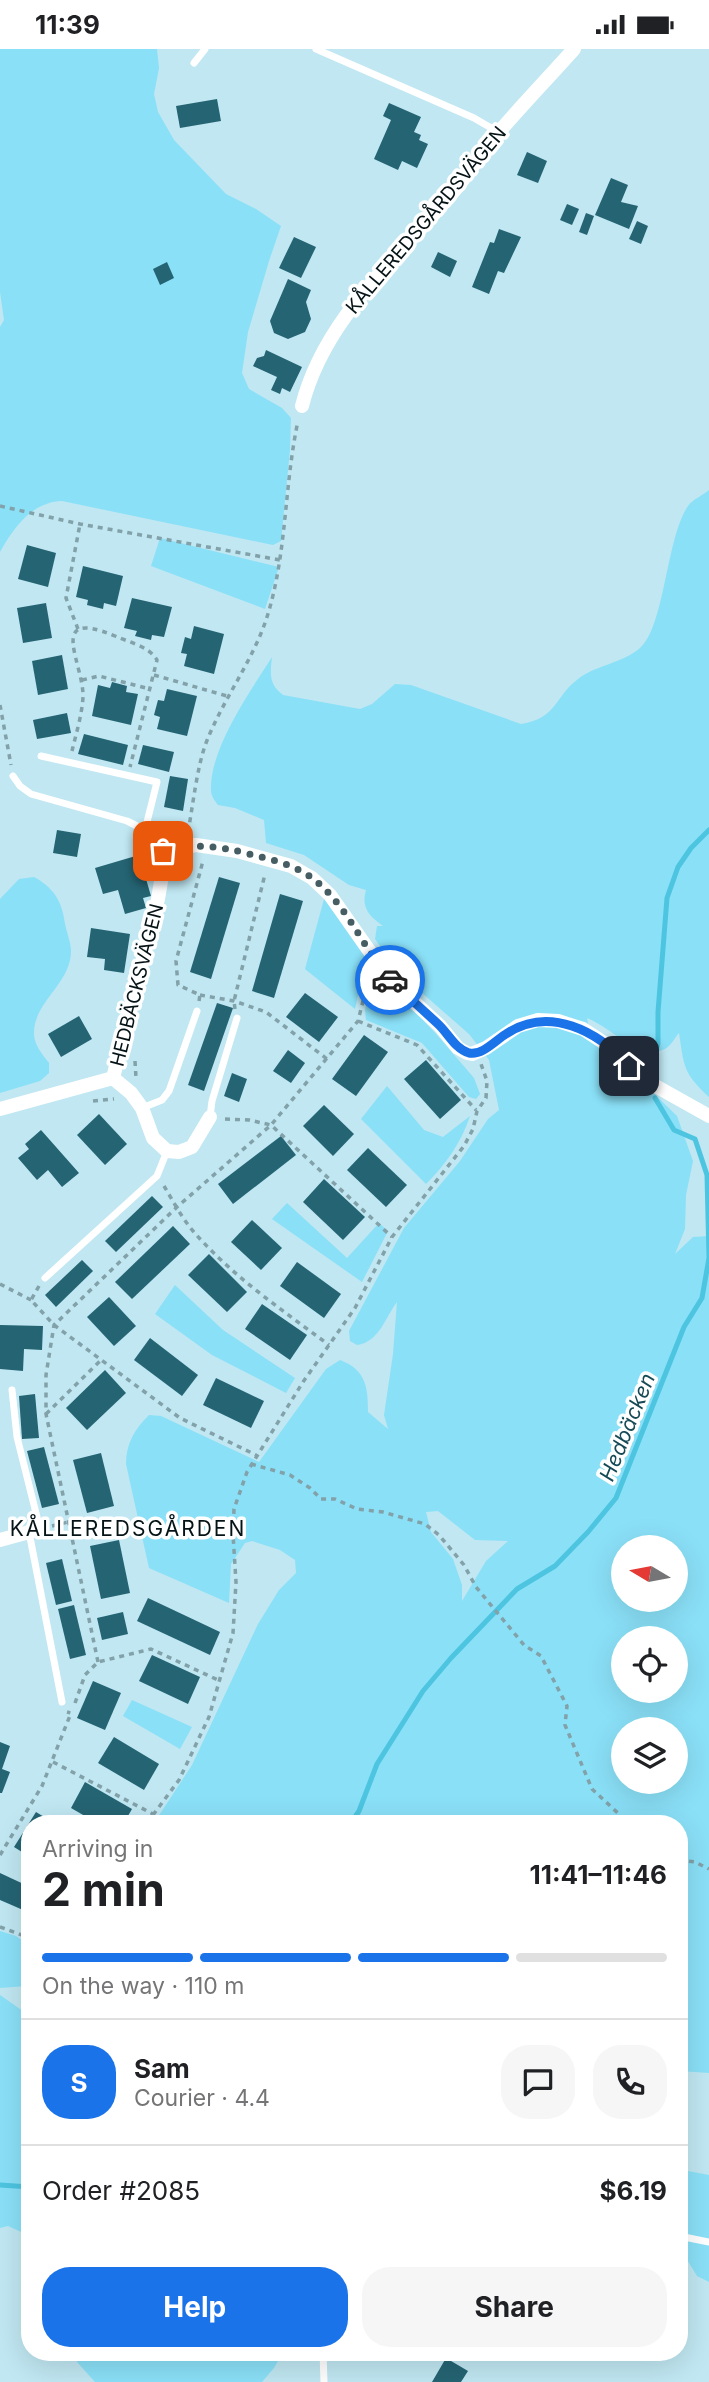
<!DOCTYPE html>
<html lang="en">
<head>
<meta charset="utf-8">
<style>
	body { margin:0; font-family:Inter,sans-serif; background:#f6f6f6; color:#202124; height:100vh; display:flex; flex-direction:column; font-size:26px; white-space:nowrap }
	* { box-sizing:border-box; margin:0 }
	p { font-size:23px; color:#757577 }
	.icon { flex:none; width:38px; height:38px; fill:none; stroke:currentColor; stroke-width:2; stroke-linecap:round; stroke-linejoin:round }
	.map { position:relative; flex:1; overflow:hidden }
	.details { position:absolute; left:21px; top:1766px; width:667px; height:546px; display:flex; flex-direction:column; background:#fff; border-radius:28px; box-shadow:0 7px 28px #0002 }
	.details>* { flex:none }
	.needle { width:46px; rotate:280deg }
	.fabs { position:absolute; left:611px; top:1486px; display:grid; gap:14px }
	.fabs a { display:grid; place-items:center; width:77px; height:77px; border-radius:50%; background:#fff; box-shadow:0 7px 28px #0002; font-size:35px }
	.pin { position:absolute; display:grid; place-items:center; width:60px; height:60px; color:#fff; margin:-30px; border-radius:14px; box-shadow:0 4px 10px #0006 }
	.courier { position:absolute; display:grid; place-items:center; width:70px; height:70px; margin:-35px; border:5px solid #1a73e8; border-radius:50%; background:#fff; color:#222; box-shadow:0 2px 9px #0007 }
	.head em { font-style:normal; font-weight:700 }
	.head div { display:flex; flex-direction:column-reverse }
	.head { display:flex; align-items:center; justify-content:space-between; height:119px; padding:0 21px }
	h1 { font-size:46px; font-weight:700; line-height:52px }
	.bar { display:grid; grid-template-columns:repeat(4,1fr); gap:10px 7px; align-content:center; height:84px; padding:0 21px }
	.bar i { height:9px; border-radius:5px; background:#e0e0e0 }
	.bar .active { background:#1a73e8 }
	.bar p { grid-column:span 4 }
	.line { display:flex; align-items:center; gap:18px; padding:0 21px; border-top:2px solid #e0e0e0 }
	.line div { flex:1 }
	.round { display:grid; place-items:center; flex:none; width:74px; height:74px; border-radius:28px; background:#f6f6f6 }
	.primary-button { display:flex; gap:14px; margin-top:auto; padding:14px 21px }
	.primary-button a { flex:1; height:80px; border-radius:28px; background:#1a73e8; color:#fff; font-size:28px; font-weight:700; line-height:80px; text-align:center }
	.primary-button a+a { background:#f6f6f6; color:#202124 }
	.status { display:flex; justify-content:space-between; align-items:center; height:49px; padding:0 35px; background:#fff; direction:ltr }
	.status svg { height:19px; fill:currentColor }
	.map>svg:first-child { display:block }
	.green { fill:#8ae0f7; fill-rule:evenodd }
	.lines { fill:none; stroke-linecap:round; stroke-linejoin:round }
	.stream { stroke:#4dc5e1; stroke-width:5 }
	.building { fill:#256473 }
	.path { stroke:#82a1a9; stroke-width:3.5; stroke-dasharray:5 5; stroke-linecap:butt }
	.lane { stroke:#fff; stroke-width:7 }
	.street { stroke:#fff; stroke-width:14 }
	.done { stroke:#465d63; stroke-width:7; stroke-dasharray:0 12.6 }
	.route { stroke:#1a73e8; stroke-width:9 }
	.labels { text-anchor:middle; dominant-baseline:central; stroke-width:7; stroke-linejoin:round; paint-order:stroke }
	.street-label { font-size:19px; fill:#051316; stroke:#fff }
	.water-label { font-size:21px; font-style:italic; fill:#164a56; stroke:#fff }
	.neighbourhood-label { font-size:21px; letter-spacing:2px; fill:#051316; stroke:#fff }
</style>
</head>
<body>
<div class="status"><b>11:39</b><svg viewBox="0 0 49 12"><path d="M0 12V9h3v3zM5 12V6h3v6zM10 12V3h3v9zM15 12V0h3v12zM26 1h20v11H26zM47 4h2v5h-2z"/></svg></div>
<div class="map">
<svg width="709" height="2333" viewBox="0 0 709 2333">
	<rect width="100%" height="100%" fill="#c0e7f2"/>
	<!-- green -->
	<g class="green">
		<path d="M0,0h157l2,19 -5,26 4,18 16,28 52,54 30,15 25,17 -12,35 -21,71 -6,41 7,16 33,19 9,10 -1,32 -9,91 -8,4 -211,-44c-30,1 -48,26 -62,51v-225l4,-7 -4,-28z"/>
		<path d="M709,441v607c-26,-24 -25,-31 -30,-64 -4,4 -8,13 -14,16 -25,12 -56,-23 -78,-31l4,20 47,40 39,38 16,45 -7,34 -1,34 -10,25 18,-17 16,-1v837l-30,-2v-248h-525l38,-58 66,-141 21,-34 17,-17 -1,-13 -15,-10 -28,-9 -7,2 -14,21 -2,39 -80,-35 -23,-104c0,-21 9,-35 23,-49l12,1 98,46 67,-93 14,-9c26,10 28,27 28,52l20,17 -4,-14 9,-61 4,-52c-12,16 -18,40 -40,43l-7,-4 -1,-10 55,-103 56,-67 28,-42 11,-9 -10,-50 -20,-26 -71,-62 -23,-33 2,-13h6c-14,-10 -22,-18 -17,-36l-17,-5 -45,-30 -38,-12 -2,-23 -29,-12 -17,-3c-3,-4 -7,-9 -7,-14 -2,-42 39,-99 61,-134 -2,17 -3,28 11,38l77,14 12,-5 23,-20 16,1 110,39c37,-6 33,-27 57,-45 18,-14 45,-16 62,-31 25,-22 26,-110 48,-142 4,-6 15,-11 21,-16zM438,1462l37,29 33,1 -22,20 -24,40v-16l-9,-26 -22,-27 -5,-20zM623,1498h53v52h-53zM623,1589h53v53h-53zM623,1680h53v52h-53z"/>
		<path d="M160,489l119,29 -14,42 -114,-43z"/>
		<path d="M34,828c20,11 28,24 31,47 2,9 6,19 6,27 0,33 -38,51 -37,83 0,11 9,21 15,29v10l-9,8 -40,12v-194l19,-20z"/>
		<path d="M324,850l37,45 5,15 -11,50 -50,-40z"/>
		<path d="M372,931l34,22 31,33 37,43 6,16 -4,5 -7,-2 -47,-54 -56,-23 -1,-10z"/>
		<path d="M387,1037l37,44 19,7 27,-21c-9,27 -24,48 -44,68l-65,-65z"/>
		<path d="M287,1154l60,55 32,-35 9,8 -26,51 -90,-63z"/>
		<path d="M175,1236l48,45 72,48 -9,15 -74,-38 -57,-41z"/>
		<path d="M132,1651l60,27 -12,22 -57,-33z"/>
		<path d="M0,1882l16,5 14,10v37l-3,3 -27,2z"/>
		<path d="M0,1946l30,21v220l-22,-10 -8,2z"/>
		<path d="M688,2122l21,4v107l-12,-6 -11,-18 1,-32 -7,-23 -1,-23z"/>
		<path d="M81,2303h202l-9,16 -12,14h-167l-18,-20z"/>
	</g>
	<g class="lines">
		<!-- stream -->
		<g class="stream">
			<path d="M652,1021l6,-27v-31l9,-114 11,-31 13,-19 18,-18"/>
			<path d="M351,1774l8,-12 18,-47 46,-73 28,-33 66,-69 38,-23 33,-34 28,-34 68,-171 18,-29 7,-40 -2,-83 -12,-36 -21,-9 -19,-32"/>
			<path d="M0,2136l30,2"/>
		</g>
	</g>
	<!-- building -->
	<g class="building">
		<path d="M217,50l4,22 -41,7 -4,-22z"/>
		<path d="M389,54l32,14 -7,15 7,3 -2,5 9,4 -11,24 -15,-7 -4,9 -24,-11 17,-39 -8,-4z"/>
		<path d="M527,103l20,9 -9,22 -21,-8z"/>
		<path d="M611,129l17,7 -7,17 17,4 -9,23 -34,-14z"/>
		<path d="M567,155l12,5 -7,16 -12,-5z"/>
		<path d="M586,164l8,3 -7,19 -8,-3z"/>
		<path d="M637,172l11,5 -7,18 -12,-5z"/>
		<path d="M499,180l22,8 -17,36 -6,-2 -9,23 -17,-7 18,-45 4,1z"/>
		<path d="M294,188l22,10 -15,31 -22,-10z"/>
		<path d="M438,203l19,9 -7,16 -19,-10z"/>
		<path d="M167,213l7,16 -14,7 -7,-16z"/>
		<path d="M288,230l23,11 -5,12 5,17 -6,13 -17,7 -14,-6 -4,-12z"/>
		<path d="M266,301l36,17 -12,25 -8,-4 -2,6 -9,-4 6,-13 -24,-11 4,-8 7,-2z"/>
		<path d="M27,496l29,8 -8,34 -30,-8z"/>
		<path d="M83,517l40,10 -7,30 -12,-3 -1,6 -16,-4 1,-5 -12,-3z"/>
		<path d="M132,549l40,9 -8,30 -12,-2 -1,5 -16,-4 2,-5 -13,-3z"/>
		<path d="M46,554l6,35 -29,5 -6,-35z"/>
		<path d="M194,577l30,8 -10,40 -30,-8 3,-12 -6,-1 4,-16 6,2z"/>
		<path d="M62,606l6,34 -30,6 -6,-34z"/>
		<path d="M112,633l15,4 -1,6 12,2 -7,31 -39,-9 6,-31 12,3z"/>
		<path d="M167,640l30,7 -10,40 -30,-7 3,-12 -6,-2 4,-15 6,1z"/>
		<path d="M67,664l4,20 -34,6 -4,-19z"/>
		<path d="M84,685l44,11 -5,20 -45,-11z"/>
		<path d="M143,696l31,7 -5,20 -31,-8z"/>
		<path d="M170,727l18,3 -5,32 -19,-4z"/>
		<path d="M57,781l24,4 -4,23 -24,-4z"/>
		<path d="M139,806l12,41 -8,2 3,10 -21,6 -7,-24 -15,4 -8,-26z"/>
		<path d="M219,828l21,6 -29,96 -21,-7z"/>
		<path d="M280,845l23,7 -29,97 -22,-7z"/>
		<path d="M91,879l39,6 -6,39 -20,-3 1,-11 -18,-2z"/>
		<path d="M305,944l33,24 -19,25 -33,-25z"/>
		<path d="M217,954l16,5 -29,83 -16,-6z"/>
		<path d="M79,967l13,23 -31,18 -13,-23z"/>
		<path d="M364,986l24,17 -32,44 -24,-17z"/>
		<path d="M288,1001l17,13 -14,20 -18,-12z"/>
		<path d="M426,1011l35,40 -21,19 -36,-40z"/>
		<path d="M232,1024l15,6 -8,23 -15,-6z"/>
		<path d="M324,1056l30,29 -21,22 -30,-30z"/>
		<path d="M99,1065l28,30 -22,21 -28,-30z"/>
		<path d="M41,1081l38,43 -17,14 -14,-17 -11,10 -19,-22 11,-9 -4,-5z"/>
		<path d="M281,1087l15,19 -63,49 -15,-20z"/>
		<path d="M368,1099l39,37 -21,22 -39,-37z"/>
		<path d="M324,1130l41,38 -22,23 -40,-38z"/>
		<path d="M152,1147l11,11 -47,45 -11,-11z"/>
		<path d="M252,1171l30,28 -21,22 -30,-28z"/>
		<path d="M173,1177l17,18 -58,55 -17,-17z"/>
		<path d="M209,1205l38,38 -20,20 -39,-37z"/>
		<path d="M82,1211l11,11 -37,36 -11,-12z"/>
		<path d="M297,1213l44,32 -17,24 -44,-32z"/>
		<path d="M109,1248l27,29 -22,20 -27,-29z"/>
		<path d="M262,1255l45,31 -17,25 -45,-31z"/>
		<path d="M0,1276l43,1 -1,24 -18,-1 -1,22 -23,-2z"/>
		<path d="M150,1289l48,37 -16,21 -48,-36z"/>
		<path d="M105,1321l21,23 -39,37 -21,-22z"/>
		<path d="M216,1329l48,23 -13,27 -48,-23z"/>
		<path d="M35,1345l4,44 -17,1 -3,-43z"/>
		<path d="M44,1398l15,57 -17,4 -15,-57z"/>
		<path d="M101,1404l13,53 -27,7 -14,-53z"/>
		<path d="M119,1491l11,53 -29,6 -11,-53z"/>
		<path d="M62,1510l10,42 -16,4 -10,-42z"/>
		<path d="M148,1549l72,34 -10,23 -73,-34z"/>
		<path d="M74,1556l12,50 -16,4 -12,-50z"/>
		<path d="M123,1563l5,22 -26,6 -5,-22z"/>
		<path d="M152,1606l48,22 -12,27 -49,-23z"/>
		<path d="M93,1632l28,12 -16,37 -28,-12z"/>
		<path d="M114,1688l45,27 -15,26 -46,-27z"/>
		<path d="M0,1693l10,4 -8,23 8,3 -8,21h-2z"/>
		<path d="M85,1733l47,27 -8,14h-27l-26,-15z"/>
		<path d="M36,1763l18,11h-24v34l-16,-10z"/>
		<path d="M0,1824l30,14v26l-30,-13z"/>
		<path d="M446,2309l22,13 -7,11h-29z"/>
	</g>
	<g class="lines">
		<!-- path -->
		<g class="path">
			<path d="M0,457l80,18 200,36"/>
			<path d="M78,580l-12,-31 14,-74"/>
			<path d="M154,626l73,21"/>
			<path d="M82,631l17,-4 51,13"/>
			<path d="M0,656l11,60"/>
			<path d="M72,702c4,-17 10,-36 11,-54 1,-33 -38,-90 32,-61 13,6 34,10 42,24l-27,107"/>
			<path d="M188,783c5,-27 9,-65 18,-89 17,-44 47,-82 61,-126 20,-63 17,-131 31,-196"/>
			<path d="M200,946l34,6 32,11 61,47"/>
			<path d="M199,952l1,-6 -22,-10 -2,-24 27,-100"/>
			<path d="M235,960l-1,-8 31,-127"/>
			<path d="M358,972l59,24 59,65"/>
			<path d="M135,1012l1,17"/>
			<path d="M93,1052l21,-2"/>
			<path d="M225,1070l24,1 22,5 121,112"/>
			<path d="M164,1137c9,15 18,32 29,45 39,45 89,79 136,114"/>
			<path d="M0,1235l31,16"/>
			<path d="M39,1237l-8,14 23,25 126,93 76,37"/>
			<path d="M46,1365l56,-55"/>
			<path d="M251,1415l39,11 20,13 11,11h14l22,10 26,3 42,12 14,11 25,30 12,22 48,58 17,11 26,50 -2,19 27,64 28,26 3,8"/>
			<path d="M52,1477l16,-4"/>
			<path d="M98,1613l-52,-248v-39l8,-50 123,-118 94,-82 87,-104 11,-44"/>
			<path d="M75,1654l10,-28 13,-13 53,-13 67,31"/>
			<path d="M53,1713l100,52"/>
			<path d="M147,1774l32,-43 30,-63 24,-84 3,-51 -3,-48 1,-25 13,-37 56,-90 52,-74 37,-71 72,-91 9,-17 4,-18 9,-13 1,-17 -6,-17"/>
			<path d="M0,1806l42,-69 29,-73 -4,-1"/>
			<path d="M679,1811l16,2 14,7"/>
			<path d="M0,1878l30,11"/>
		</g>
		<!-- lane -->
		<g class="lane">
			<path d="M316,0l158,69 24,14"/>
			<path d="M194,14l11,-14"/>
			<path d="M41,707l116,26 -12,48"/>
			<path d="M13,727l7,10 11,8 96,27 18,9 18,21"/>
			<path d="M142,1059l20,-8 7,-9 28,-80"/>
			<path d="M210,1068l2,-16 25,-83"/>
			<path d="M45,1229l112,-102 10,-25"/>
			<path d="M12,1341l5,47 23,92"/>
			<path d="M29,1483l33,170"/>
			<path d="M679,2187l30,6"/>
			<path d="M323,2303l1,30"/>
		</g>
		<!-- street -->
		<g class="street">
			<path d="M302,357c22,-88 96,-148 152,-215 16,-19 29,-40 45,-59 24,-28 50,-55 75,-83"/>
			<path d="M113,1029l18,15 11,15 11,30 14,13 12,1 13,-5 18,-30"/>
			<path d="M0,1060l113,-31 45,-179 7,-41 -2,-7 33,-6 41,6 54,15 21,12 18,17 59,84 51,47 18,22 9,5 5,1 14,-6 32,-22 20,-6 20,1 25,8 32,21 28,29 66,37"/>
			<path d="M0,1491l40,-11"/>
		</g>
	</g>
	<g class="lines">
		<!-- done -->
		<path class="done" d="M163,802c32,-8 58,-5 90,4 20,5 42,10 59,23 35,26 51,70 78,102"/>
		<!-- route -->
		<path class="route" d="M390,931c16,15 32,29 48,44 10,9 17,25 31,29 13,3 27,-13 37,-19 43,-29 92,-3 123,32"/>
	</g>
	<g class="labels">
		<!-- street labels -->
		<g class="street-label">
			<text transform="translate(426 171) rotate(-50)">KÅLLEREDSGÅRDSVÄGEN</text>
			<text transform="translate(137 936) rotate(-76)">HEDBÄCKSVÄGEN</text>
		</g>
		<!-- water labels -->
		<g class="water-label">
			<text transform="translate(627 1378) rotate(-68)">Hedbäcken</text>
		</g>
		<!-- neighbourhood labels -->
		<g class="neighbourhood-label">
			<text x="128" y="1479">KÅLLEREDSGÅRDEN</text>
		</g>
	</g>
</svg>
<div class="fabs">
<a><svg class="needle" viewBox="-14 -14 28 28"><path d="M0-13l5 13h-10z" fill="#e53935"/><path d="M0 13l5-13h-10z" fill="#757577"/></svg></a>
<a><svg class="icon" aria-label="locate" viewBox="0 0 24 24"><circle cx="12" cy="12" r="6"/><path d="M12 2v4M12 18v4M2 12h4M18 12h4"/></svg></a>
<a><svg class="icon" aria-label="layers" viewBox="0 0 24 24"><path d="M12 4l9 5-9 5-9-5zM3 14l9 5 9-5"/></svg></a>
</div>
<div class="pin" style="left:163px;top:802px;background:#ea580c"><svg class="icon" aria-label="bag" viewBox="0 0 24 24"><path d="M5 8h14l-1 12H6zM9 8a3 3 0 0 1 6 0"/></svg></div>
<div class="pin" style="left:629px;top:1017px;background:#1f2937"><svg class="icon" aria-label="home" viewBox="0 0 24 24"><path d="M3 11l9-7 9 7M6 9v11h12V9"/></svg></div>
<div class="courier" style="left:390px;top:931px"><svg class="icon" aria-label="car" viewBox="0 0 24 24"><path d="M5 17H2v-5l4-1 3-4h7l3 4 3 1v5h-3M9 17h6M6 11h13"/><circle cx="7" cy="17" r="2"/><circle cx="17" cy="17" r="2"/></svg></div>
<section class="details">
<div class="head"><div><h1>2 min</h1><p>Arriving in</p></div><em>11:41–11:46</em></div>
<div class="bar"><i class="active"></i><i class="active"></i><i class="active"></i><i></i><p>On the way · 110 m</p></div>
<div class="line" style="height:126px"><b class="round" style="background:#1a73e8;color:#fff">S</b><div><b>Sam</b><p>Courier · 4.4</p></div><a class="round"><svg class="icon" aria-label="chat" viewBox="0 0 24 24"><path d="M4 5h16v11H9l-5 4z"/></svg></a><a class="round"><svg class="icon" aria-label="phone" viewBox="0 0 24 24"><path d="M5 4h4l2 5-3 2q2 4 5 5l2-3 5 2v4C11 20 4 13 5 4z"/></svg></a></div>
<div class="line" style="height:91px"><div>Order #2085</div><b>$6.19</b></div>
<div class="primary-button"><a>Help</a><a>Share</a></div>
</section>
</div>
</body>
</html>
